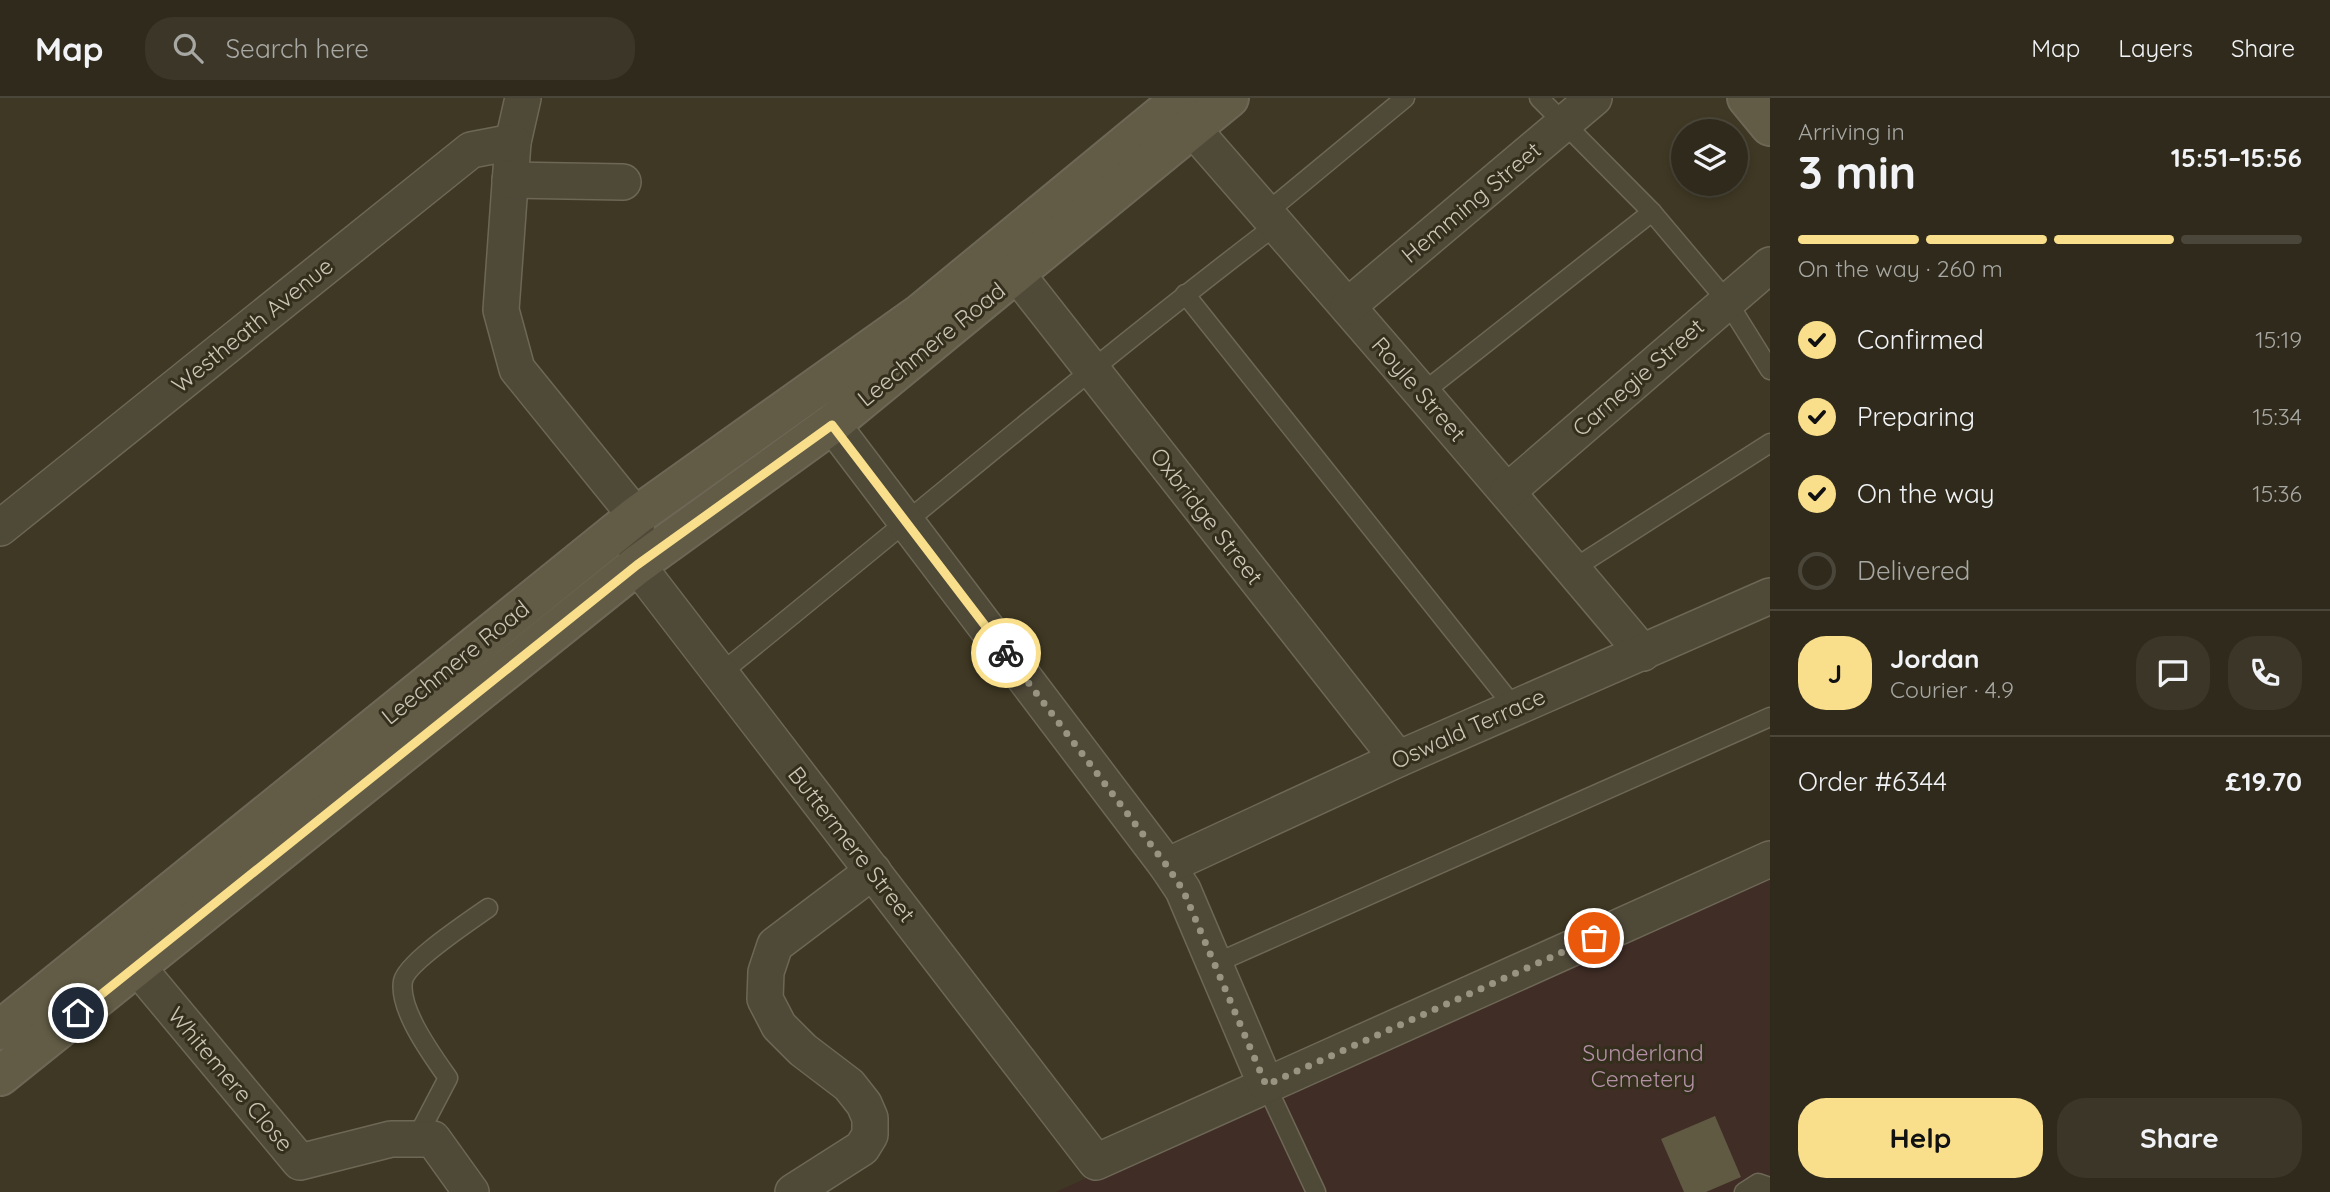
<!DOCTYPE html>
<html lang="en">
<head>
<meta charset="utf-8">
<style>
	body { margin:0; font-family:Quicksand,sans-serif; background:#3b3628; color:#f1f3f6; height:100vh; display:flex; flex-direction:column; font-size:26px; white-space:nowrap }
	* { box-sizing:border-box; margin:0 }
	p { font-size:23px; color:#a7a7a3 }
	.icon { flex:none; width:38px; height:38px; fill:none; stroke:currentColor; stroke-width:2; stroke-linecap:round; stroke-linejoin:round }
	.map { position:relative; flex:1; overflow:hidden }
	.sheet { display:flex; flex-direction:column; background:#2f2a1b; width:560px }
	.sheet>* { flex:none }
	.buttons { position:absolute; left:1671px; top:21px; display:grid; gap:14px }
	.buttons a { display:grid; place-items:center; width:77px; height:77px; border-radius:50%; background:#2f2a1b; box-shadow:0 4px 10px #0003,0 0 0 2px #4a463a; font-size:35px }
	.pin { position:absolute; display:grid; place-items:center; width:60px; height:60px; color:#fff; margin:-30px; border:4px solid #fff; border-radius:50%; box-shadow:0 2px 7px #0007 }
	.courier { position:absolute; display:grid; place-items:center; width:70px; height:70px; margin:-35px; border:5px solid #f9df8b; border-radius:50%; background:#fff; color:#222; box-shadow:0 2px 9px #0007 }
	.head em { font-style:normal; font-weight:700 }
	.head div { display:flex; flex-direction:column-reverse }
	.head { display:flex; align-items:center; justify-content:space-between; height:119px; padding:0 28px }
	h1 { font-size:46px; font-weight:700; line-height:52px }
	.bar { display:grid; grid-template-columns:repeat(4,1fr); gap:10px 7px; align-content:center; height:84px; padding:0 28px }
	.bar i { height:9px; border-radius:5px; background:#4a463a }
	.bar .selected { background:#f9df8b }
	.bar p { grid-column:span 4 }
	.line { display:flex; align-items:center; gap:18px; padding:0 28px; border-top:2px solid #4a463a }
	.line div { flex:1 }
	.round { display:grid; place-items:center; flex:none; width:74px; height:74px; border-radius:28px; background:#3b3628 }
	ol { padding:0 28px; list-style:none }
	li { display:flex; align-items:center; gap:21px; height:77px }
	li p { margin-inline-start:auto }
	li .icon { padding:7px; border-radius:50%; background:#f9df8b; color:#111; stroke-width:4 }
	li:last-child { color:#a7a7a3 }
	li i { width:38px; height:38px; border:4px solid #4a463a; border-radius:50% }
	.button { display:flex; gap:14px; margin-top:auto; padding:14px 28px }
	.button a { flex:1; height:80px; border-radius:28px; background:#f9df8b; color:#111; font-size:28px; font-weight:700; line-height:80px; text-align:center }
	.button a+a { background:#3b3628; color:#f1f3f6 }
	header { display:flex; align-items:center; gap:42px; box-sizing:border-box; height:98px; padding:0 35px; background:#2f2a1b; border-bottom:2px solid #4a463a }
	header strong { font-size:33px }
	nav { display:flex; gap:38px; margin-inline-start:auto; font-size:24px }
	.search { width:490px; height:63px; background:#3b3628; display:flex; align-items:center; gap:18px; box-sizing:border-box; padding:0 24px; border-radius:28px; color:#a7a7a3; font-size:26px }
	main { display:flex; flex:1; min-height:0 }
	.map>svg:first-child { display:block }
	.green { fill:#402d26 }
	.building { fill:#615a43 }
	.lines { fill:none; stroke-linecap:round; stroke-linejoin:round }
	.lane-casing { stroke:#6d6756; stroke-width:21 }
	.street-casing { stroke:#6d6756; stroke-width:38 }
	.secondary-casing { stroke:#6d6756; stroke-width:42 }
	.lane { stroke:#4f4938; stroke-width:18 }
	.street { stroke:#4f4938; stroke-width:35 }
	.secondary { stroke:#625c46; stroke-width:38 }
	.done { stroke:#999482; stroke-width:7; stroke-dasharray:0 12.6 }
	.route { stroke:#f9df8b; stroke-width:9 }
	.labels { text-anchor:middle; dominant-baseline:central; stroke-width:6; stroke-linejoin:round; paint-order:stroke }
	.street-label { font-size:23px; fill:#cac5b5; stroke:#342e1d }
	.park-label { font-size:23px; fill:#b491a6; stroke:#342e1d }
</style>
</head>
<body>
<header>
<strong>Map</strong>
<div class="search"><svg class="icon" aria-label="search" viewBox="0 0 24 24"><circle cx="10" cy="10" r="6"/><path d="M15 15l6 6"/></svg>Search here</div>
<nav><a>Map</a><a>Layers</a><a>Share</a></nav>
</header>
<main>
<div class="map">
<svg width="1770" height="1094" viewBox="0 0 1770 1094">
	<rect width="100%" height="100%" fill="#3f3824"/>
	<!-- green -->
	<path class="green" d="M1770,771v323h-714z"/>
	<!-- building -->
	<path class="building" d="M1715,1018l26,61 -35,15h-22l-23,-53z"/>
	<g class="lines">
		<defs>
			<g id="lane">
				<path d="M1539,0l113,114 75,89 43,69"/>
				<path d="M1266,115l139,-115"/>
				<path d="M1185,196l329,413"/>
				<path d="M1421,296l231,-182"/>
				<path d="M1573,471l197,-126"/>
				<path d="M721,575c185,-149 366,-304 555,-448"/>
				<path d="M1214,866l556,-247"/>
				<path d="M1266,987l50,107"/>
				<path d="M416,1041l32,-61c-16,-23 -50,-69 -45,-97 4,-19 67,-60 85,-73"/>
				<path d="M1744,1094l14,-9 12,4"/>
			</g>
			<g id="street">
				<path d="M523,0l-10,44 -12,168 16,59 119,147 1,49 459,597 674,-303"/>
				<path d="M1192,30c152,174 303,348 451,525"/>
				<path d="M510,82l113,2"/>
				<path d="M1016,175l382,486"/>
				<path d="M1348,208l246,-208"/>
				<path d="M832,326l335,442 16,24 83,195"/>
				<path d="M1508,393l262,-226"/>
				<path d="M0,430l471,-378 42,-8"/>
				<path d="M1167,768l231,-107 372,-163"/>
				<path d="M119,847l181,217 91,-23h42l38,53"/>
				<path d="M793,1094l69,-44 8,-13v-17l-6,-14 -15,-19 -46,-35 -24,-24 -14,-27 1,-27 9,-27 98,-74"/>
			</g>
			<g id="secondary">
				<path d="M1747,0l23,28"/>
				<path d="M0,932l636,-514 285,-203 261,-215"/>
				<path d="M0,978l637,-511 195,-141 397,-326"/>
			</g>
		</defs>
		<!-- lane casing -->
		<use href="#lane" class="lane-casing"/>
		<!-- street casing -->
		<use href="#street" class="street-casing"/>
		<!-- secondary casing -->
		<use href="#secondary" class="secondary-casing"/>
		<!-- lane -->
		<use href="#lane" class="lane"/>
		<!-- street -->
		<use href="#street" class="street"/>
		<!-- secondary -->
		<use href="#secondary" class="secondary"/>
	</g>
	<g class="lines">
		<!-- done -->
		<path class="done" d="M1006,555l161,213 16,24 83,195 328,-147"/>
		<!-- route -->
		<path class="route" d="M78,915l559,-448 195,-140 174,228"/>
	</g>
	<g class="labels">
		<!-- street labels -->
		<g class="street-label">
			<text transform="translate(1471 104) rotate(-40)">Hemming Street</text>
			<text transform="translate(252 227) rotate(-39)">Westheath Avenue</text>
			<text transform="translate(931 246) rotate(-39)">Leechmere Road</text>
			<text transform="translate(1638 279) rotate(-41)">Carnegie Street</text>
			<text transform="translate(1419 291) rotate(49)">Royle Street</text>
			<text transform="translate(1207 418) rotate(52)">Oxbridge Street</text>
			<text transform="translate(455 564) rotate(-39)">Leechmere Road</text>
			<text transform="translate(1468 630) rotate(-24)">Oswald Terrace</text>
			<text transform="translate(852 746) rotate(52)">Buttermere Street</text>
			<text transform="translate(231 981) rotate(50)">Whitemere Close</text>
		</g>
		<!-- park labels -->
		<g class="park-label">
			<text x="1643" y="954">Sunderland<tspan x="1643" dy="26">Cemetery</tspan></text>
		</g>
	</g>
</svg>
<div class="buttons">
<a><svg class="icon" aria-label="layers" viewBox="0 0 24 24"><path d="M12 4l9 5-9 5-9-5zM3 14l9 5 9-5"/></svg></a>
</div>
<div class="pin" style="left:1594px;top:840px;background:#ea580c"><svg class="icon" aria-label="bag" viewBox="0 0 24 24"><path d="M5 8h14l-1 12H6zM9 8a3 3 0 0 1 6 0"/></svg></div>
<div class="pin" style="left:78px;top:915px;background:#1f2937"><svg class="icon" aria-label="home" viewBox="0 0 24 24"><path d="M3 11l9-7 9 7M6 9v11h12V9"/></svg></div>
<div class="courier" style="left:1006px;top:555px"><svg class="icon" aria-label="bike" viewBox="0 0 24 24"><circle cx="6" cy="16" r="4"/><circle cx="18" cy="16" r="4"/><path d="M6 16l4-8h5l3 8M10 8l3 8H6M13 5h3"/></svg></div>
</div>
<section class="sheet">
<div class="head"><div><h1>3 min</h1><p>Arriving in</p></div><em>15:51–15:56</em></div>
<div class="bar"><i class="selected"></i><i class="selected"></i><i class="selected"></i><i></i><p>On the way · 260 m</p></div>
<ol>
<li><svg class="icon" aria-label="check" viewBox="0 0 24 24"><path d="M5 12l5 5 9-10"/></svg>Confirmed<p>15:19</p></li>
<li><svg class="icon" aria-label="check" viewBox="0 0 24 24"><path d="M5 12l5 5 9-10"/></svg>Preparing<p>15:34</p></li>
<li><svg class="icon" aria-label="check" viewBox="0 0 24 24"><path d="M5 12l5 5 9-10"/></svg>On the way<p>15:36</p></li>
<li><i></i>Delivered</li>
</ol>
<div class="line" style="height:126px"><b class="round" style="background:#f9df8b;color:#111">J</b><div><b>Jordan</b><p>Courier · 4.9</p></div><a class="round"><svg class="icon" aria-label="chat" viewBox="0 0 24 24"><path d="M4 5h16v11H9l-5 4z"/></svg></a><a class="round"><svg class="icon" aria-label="phone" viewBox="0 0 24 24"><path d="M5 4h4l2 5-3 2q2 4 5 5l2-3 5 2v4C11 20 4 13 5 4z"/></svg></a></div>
<div class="line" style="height:91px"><div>Order #6344</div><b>£19.70</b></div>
<div class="button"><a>Help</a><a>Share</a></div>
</section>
</main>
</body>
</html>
